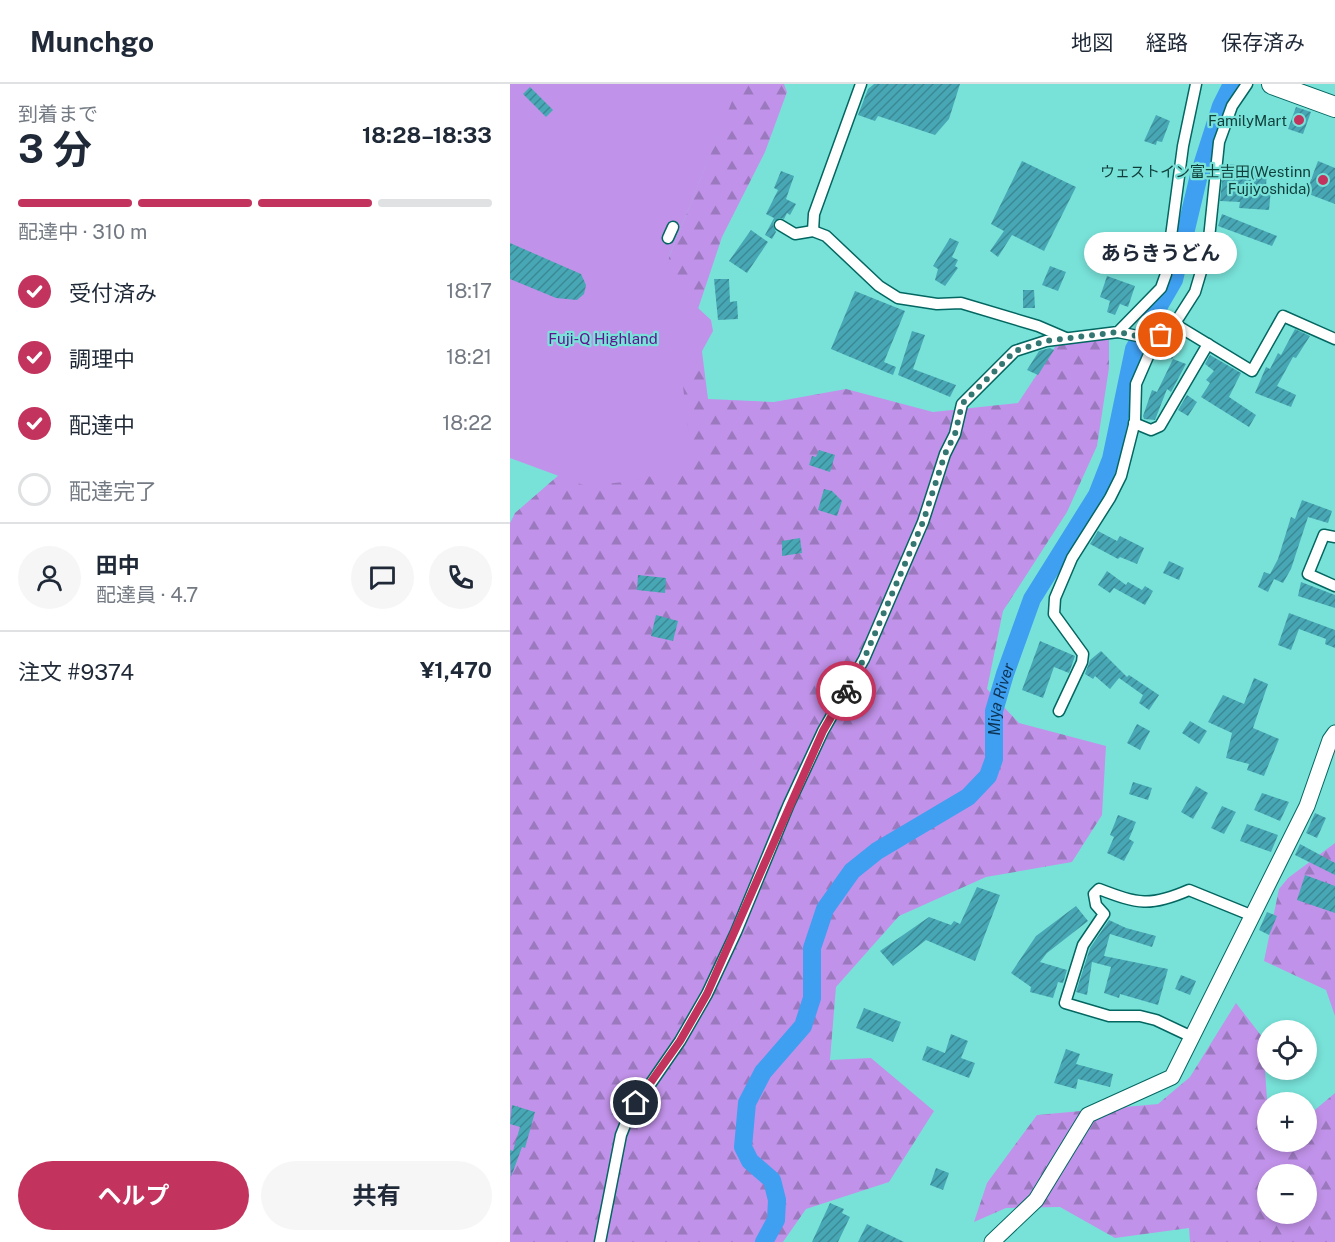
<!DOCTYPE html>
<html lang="ja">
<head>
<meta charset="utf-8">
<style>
	body { margin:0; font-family:"Public Sans","Noto Sans JP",sans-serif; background:#f6f6f7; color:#1f2937; height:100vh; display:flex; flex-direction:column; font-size:22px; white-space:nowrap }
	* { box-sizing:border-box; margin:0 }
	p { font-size:20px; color:#747a83 }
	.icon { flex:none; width:33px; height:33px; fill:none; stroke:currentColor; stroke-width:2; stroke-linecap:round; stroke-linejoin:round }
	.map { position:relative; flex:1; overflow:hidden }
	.drawer { display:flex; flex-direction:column; background:#fff; width:510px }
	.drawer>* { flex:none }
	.buttons { position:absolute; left:747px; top:936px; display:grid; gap:12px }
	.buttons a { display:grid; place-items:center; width:60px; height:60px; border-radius:50%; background:#fff; box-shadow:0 3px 9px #0003; font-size:30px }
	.pin { position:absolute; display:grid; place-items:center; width:51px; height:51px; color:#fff; margin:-26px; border:3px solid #fff; border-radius:50%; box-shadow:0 2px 6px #0007 }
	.courier { position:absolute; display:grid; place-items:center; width:60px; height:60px; margin:-30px; border:4px solid #c2335d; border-radius:50%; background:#fff; color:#222; box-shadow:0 2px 8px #0007 }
	.bubble { position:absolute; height:42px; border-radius:21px; background:#fff; box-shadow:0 3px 9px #0003; font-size:20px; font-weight:700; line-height:42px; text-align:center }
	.headline em { font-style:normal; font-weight:700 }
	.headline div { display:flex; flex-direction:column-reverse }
	.headline { display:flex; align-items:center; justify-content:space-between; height:102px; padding:0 18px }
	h1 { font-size:39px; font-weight:700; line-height:45px }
	.bar { display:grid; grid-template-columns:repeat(4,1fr); gap:9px 6px; align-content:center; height:72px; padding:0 18px }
	.bar i { height:8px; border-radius:4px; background:#e0e1e3 }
	.bar .on { background:#c2335d }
	.bar p { grid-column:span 4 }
	.line { display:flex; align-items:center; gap:15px; padding:0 18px; border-top:2px solid #e0e1e3 }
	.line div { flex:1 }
	.round { display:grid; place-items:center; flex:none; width:63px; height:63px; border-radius:32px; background:#f6f6f7 }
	ol { padding:0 18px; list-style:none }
	li { display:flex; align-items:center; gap:18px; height:66px }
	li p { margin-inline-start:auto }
	li .icon { padding:6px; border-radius:50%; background:#c2335d; color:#fff; stroke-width:4 }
	li:last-child { color:#747a83 }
	li i { width:33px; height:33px; border:3px solid #e0e1e3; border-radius:50% }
	.primary-button { display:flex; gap:12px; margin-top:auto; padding:12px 18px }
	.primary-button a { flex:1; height:69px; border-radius:36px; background:#c2335d; color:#fff; font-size:24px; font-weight:700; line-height:69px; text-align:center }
	.primary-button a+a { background:#f6f6f7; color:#1f2937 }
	header { display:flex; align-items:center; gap:36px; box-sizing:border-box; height:84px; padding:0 30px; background:#fff; border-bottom:2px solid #e0e1e3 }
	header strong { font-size:28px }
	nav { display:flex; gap:33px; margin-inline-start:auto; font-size:21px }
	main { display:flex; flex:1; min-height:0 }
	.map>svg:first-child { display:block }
	.forest { fill:url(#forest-firs); fill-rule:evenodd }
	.park { fill:#c192e9 }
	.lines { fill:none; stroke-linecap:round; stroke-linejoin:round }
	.river { stroke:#3f9ff1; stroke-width:18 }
	.building { fill:url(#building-hatch) }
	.street-casing { stroke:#036661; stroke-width:13 }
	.secondary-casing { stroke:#036661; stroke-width:17 }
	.highway-casing { stroke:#036661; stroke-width:22 }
	.street { stroke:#fff; stroke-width:10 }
	.secondary { stroke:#fff; stroke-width:15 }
	.highway { stroke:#fff; stroke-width:20 }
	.done { stroke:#347772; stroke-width:6; stroke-dasharray:0 10.8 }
	.route { stroke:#c2335d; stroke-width:8 }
	.poi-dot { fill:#c2335d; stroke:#78e2d9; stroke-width:2 }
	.labels { text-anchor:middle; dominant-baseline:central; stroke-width:4.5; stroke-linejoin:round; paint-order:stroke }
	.poi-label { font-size:15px; fill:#0f3e3b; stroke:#78e2d9; text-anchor:end }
	.park-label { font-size:15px; fill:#61148d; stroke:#78e2d9 }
	.water-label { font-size:16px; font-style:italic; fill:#0c3354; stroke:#78e2d9 }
</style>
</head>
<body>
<header>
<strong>Munchgo</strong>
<nav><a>地図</a><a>経路</a><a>保存済み</a></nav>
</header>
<main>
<section class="drawer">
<div class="headline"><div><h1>3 分</h1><p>到着まで</p></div><em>18:28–18:33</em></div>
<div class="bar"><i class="on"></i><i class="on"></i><i class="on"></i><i></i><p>配達中 · 310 m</p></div>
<ol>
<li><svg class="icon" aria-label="check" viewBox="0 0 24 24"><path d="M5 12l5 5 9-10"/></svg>受付済み<p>18:17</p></li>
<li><svg class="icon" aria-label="check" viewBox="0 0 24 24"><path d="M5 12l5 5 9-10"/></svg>調理中<p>18:21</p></li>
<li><svg class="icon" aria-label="check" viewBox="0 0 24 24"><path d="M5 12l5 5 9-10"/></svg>配達中<p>18:22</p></li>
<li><i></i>配達完了</li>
</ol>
<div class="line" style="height:108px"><a class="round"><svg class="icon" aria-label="person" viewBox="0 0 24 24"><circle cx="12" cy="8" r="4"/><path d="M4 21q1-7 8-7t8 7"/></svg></a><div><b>田中</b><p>配達員 · 4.7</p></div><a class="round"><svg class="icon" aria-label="chat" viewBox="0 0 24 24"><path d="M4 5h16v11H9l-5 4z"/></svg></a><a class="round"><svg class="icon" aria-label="phone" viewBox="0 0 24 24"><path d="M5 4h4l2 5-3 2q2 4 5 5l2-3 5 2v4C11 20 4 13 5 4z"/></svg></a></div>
<div class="line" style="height:78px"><div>注文 #9374</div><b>¥1,470</b></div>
<div class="primary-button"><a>ヘルプ</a><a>共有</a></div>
</section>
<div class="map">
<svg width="825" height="1158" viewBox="0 0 825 1158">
	<defs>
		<pattern id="forest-firs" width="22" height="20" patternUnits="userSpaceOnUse" patternTransform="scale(1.5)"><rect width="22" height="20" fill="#c192e9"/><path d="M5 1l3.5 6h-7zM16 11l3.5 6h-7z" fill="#9b79be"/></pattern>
		<pattern id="building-hatch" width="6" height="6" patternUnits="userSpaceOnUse" patternTransform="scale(1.5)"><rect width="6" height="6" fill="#48a7b5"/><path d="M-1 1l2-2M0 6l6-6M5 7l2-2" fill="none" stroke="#3a8994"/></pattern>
	</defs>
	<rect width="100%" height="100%" fill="#78e2d9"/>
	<!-- forest -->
	<g class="forest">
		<path d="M212,0h62l3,8 -22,60 -43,85 -25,75 11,87 66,3 72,-13 87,23 85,-9 45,-68 46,-7v40l-12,78 -30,66 -64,99 -16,78 32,34 87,23 -4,69 -30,47 -86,15 -87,39 -63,71 -6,73 41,-2 63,53 -45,71 -83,27 -23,33h-273v-719l5,-10 53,-46 87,-175 69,-172z"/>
		<path d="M825,759v173l-9,-26 -62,-29 15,-72 9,-11z"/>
		<path d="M726,919l27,35 4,62 7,2h-6v40h38l1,-29 3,1 25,-21v149h-145l-1,-14 -74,10 -55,-31 -54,1 -32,14 13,-39 50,-68 121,-11 32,-27zM758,1090h38v40h-38z"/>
	</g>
	<!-- park -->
	<path class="park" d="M0,0h229l-70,173 -1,14 17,25 26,24 2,11 -30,55 8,68 -7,13 -51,14 -47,5 -76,-28z"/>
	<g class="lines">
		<!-- river -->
		<path class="river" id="s1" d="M254,1158l12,-22 1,-20 -5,-20 -22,-19 -7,-14 4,-44 16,-31 40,-46 9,-28v-50l13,-39 27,-38 25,-20 91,-54 20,-21 6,-17v-48l11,-37 27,-75 65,-104 14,-36 23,-110 40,-69 25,-105 22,-69 11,-22"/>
	</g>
	<!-- building -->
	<g class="building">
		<path d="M364,0h86l-11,35 -14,16 -57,-19 -3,5 -17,-6 10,-26z"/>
		<path d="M20,3l23,23 -7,7 -23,-23z"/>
		<path d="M786,23l15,5 -8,22 -15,-5z"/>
		<path d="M646,31l14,6 -8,21 -5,-1 -1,4 -12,-4z"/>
		<path d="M512,77l54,26 -32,64 -32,-16 -14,22 -8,-6 14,-20 -13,-7z"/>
		<path d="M808,77l17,7v36l-29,-11z"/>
		<path d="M714,80l43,2 -1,22 5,1 -2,21 -30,-2 1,-6 -20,-1z"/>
		<path d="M271,87l13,5 -8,23 10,5 -6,11 -3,-2 -3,6 -4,-1 -6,3 -1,4 3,7 -4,7 -7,-4 9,-17 -8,-4 12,-24 -4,-2z"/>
		<path d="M712,130l55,22 -5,10 -54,-20z"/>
		<path d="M241,146l17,12 -21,31 -18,-12z"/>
		<path d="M440,154l9,4 -7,15 6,3 -3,6 3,2 -13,18 -10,-6 3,-11 -5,-3z"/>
		<path d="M0,159l71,31 5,11 -2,9 -7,6 -21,-2 -46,-19z"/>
		<path d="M540,182l16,6 -8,19 -16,-6z"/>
		<path d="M597,192l28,10 -7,21 -8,-3 -5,11 -8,-3 3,-11 -10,-4z"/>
		<path d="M204,195h15l1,23 7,-1 1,18 -20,1z"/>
		<path d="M513,206h11l1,18h-12z"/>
		<path d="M345,207l50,20 -21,51 12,5 -3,8 -62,-26z"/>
		<path d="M785,245l15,7 -14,22 -3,-1 -16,29 19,9 -5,12 -36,-14 11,-26 4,2 8,-16 3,2z"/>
		<path d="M402,247l13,4 -12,34 43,16 -6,12 -52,-22z"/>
		<path d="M662,252l10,6 -10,17 -12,-11z"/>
		<path d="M540,264l4,2 -16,25 -11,-5 12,-19z"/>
		<path d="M700,271l31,18 -12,24 27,18 -7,12 -48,-30 9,-14 -4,-3 8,-9 -9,-7z"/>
		<path d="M663,275l13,5 -15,28 -4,-3 -12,31 -11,-1 -1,-3 9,-26 5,2z"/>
		<path d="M677,311l10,7 -9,14 -10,-6z"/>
		<path d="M309,366l16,5 -5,17 -21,-7 3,-9 4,1z"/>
		<path d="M314,405l8,2 10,10 -5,15 -19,-6z"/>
		<path d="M792,416l30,11 -4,12 -20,-6 -17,52 -8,14 -9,-4 -6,13 -10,-5 6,-15 6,2 8,-15 13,-42 4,2z"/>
		<path d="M588,447l19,10 3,-5 24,12 -7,16 -17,-7 -2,2 -28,-15z"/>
		<path d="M290,454l2,15 -20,3v-15z"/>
		<path d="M659,477l15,7 -5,12 -16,-7z"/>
		<path d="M597,487l19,14 2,-3 14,8 3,-4 8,5 -8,14 -31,-17 -4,5 -12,-8z"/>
		<path d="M128,491l28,3 -1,15 -28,-3z"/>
		<path d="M791,498l34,13v13l-37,-12z"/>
		<path d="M779,529l46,17v18l-10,-4 1,-5 -27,-10 -8,21 -13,-5z"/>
		<path d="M146,531l22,6 -5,20 -22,-5z"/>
		<path d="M530,557l35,15 -6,17 -15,-6 -11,31 -21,-8z"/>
		<path d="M591,567l26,26 2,-2 30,20 -10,15 -10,-7 4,-8 -24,-17 -9,11 -15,-13 -2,3 -8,-5 5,-14z"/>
		<path d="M744,594l14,6 -15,44 26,11 -15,37 -17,-6 2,-6 -23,-6 6,-25 -24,-11 15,-27 21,9z"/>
		<path d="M680,637l17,10 -8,13 -17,-11z"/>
		<path d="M627,640l13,7 -10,19 -13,-7z"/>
		<path d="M623,698l19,6 -4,12 -19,-6z"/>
		<path d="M686,702l12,7 -15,26 -12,-7z"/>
		<path d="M752,709l27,9 -9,19 -26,-11z"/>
		<path d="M712,722l14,6 -12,22 -13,-6z"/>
		<path d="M805,729l11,5 -9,20 -11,-5z"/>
		<path d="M608,731l18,7 -7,17 5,3 -10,19 -17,-8 7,-16 -4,-2z"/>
		<path d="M737,740l31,11 -7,17 -31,-11z"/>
		<path d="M790,760l35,19v12l-40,-20z"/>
		<path d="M795,791l30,11v27l-38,-13z"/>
		<path d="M467,803l23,8 -25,66 -49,-21 -33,26 -13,-15 49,-34 22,8 3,-4 6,3z"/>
		<path d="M566,822l12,15 -41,32 -7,9 27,8 -4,13 -5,-1 -5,16 -23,-6 1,-5 -20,-14 25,-37z"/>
		<path d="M757,828l10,4 -8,19 -10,-5z"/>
		<path d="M599,836l17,8 30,8 -4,11 -42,-13 -6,22 64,13 -10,36 -38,-11 -1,4 -15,-5 7,-26 -19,-5 -5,33 -11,-3 14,-44z"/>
		<path d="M671,891l15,6 -6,14 -15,-6z"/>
		<path d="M354,924l37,14 -8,20 -37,-14z"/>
		<path d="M441,950l17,7 -7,17 14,5 -6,15 -47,-18 5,-14 18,7z"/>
		<path d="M556,965l14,5 -4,10 37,10 -3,13 -32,-8 -2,10 -22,-6z"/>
		<path d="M2,1021l23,7 -10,36 -3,-1 -11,30 -1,-27 3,1 7,-24 -10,-3z"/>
		<path d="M426,1084l13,5 -6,17 -13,-5z"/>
		<path d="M320,1119l14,6 -2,4 8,4 -12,25h-26z"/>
		<path d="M357,1140l37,18h-46z"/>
	</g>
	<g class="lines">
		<defs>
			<g id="street">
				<path d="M270,141l15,9 18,-3 13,5 53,50 19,12 39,6 24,-1 77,23 28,12"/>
				<path d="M303,147l1,-17 47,-130"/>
				<path d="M158,154l5,-11"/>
				<path d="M663,239l79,48 31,-55 52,23"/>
				<path d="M608,248l39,8"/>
				<path d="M624,339l17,7 9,-4 48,-82"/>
				<path d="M825,453l-11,-2 -16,39 27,12"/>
				<path d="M549,627l23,-49 1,-8 -29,-40 1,-16 17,-40 38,-60 11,-22 14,-55 1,-37 17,-39 26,-28 16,-25 13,-44 11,-106 13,-36 15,-22"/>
				<path d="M682,953l-36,-17 -16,-4h-31l-44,-13 18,-58 21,-31 -8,-9 -2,-11 5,-5c39,15 51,18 90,1l64,26"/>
				<path d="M90,1158l21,-107 8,-20 51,-74 27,-47 29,-62 53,-128 34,-73 41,-72 59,-137 22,-68 10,-20 7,-30 53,-53 31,-10 72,-9 43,-44 5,-14 17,-128 13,-62"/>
			</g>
			<path id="secondary" d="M482,1158l44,-42 52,-85 84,-38 135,-271 23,-66 5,-7"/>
			<path id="highway" d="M762,0l63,23"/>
		</defs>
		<!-- street casing -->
		<use href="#street" class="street-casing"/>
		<!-- secondary casing -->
		<use href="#secondary" class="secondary-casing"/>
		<!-- highway casing -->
		<use href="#highway" class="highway-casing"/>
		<!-- street -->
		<use href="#street" class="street"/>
		<!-- secondary -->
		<use href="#secondary" class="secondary"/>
		<!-- highway -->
		<use href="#highway" class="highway"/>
	</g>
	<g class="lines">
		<!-- done -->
		<path class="done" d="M336,607l18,-32 59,-137 22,-68 10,-20 7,-30 53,-53 31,-10 72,-9 39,8 4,-5"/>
		<!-- route -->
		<path class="route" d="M126,1019l44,-62 27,-47 116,-263 23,-40"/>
	</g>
	<!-- markers -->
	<g class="poi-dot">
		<circle cx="789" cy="36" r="6"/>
		<circle cx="813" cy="96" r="6"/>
	</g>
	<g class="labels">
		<!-- poi labels -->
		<g class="poi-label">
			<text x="777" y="36">FamilyMart</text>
			<text x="801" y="87">ウェストイン富士吉田(Westinn<tspan x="801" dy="17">Fujiyoshida)</tspan></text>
		</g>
		<!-- park labels -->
		<g class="park-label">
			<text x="93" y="254">Fuji-Q Highland</text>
		</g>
		<!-- water labels -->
		<g class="water-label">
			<text stroke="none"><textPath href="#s1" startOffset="663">Miya River</textPath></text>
		</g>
	</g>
</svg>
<div class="buttons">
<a><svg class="icon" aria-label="locate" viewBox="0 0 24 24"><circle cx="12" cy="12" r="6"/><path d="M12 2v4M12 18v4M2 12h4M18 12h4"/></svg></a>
<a>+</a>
<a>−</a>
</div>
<div class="pin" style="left:651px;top:251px;background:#ea580c"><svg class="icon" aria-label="bag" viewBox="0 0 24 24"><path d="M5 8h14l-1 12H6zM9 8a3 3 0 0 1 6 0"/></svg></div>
<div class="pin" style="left:126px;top:1019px;background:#1f2937"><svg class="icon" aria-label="home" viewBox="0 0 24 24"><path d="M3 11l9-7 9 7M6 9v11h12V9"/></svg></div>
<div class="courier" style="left:336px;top:607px"><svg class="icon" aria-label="bike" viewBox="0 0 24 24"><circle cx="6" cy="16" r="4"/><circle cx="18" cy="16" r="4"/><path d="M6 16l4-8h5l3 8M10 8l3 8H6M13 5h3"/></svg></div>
<div class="bubble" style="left:574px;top:148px;width:153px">あらきうどん</div>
</div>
</main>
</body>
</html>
